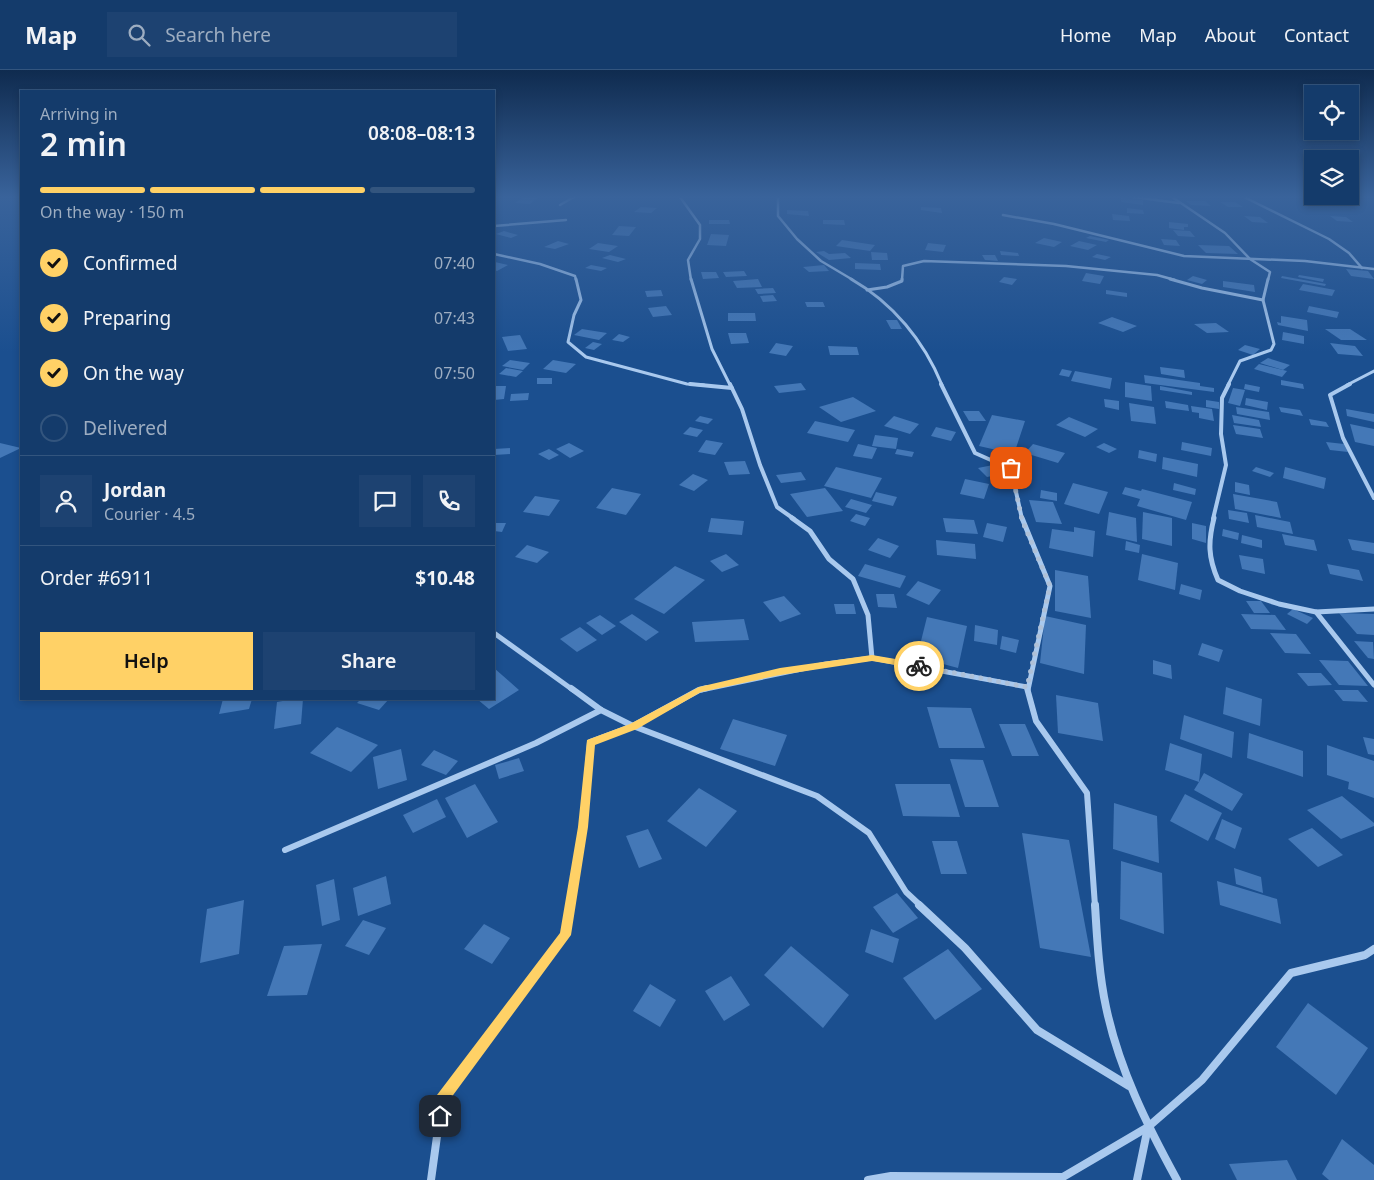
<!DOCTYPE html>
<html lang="en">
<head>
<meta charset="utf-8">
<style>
	body { margin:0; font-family:"Noto Sans",sans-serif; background:#1d4271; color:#f1f3f6; height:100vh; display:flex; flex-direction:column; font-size:19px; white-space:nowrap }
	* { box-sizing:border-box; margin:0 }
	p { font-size:16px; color:#9dadc1 }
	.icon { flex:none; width:28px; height:28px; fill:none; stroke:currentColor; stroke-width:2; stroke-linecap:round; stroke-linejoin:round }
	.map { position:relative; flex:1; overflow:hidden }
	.side { position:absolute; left:20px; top:20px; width:475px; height:610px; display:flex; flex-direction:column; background:#143b6b; border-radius:0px; box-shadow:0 2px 8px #0003,0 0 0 1px #33557e }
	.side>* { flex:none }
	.buttons { position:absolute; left:1304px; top:15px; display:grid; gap:10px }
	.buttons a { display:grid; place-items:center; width:55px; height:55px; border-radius:0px; background:#143b6b; box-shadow:0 2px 8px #0003,0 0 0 1px #33557e; font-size:25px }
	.pin { position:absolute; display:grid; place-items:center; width:42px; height:42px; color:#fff; margin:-21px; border-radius:10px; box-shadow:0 2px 8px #0006 }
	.courier { position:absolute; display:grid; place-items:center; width:50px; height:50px; margin:-25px; border:4px solid #ffd166; border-radius:50%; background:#fff; color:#222; box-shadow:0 1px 6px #0007 }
	.overview em { font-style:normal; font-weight:600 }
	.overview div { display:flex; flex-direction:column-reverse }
	.overview { display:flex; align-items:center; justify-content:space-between; height:85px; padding:0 20px }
	h1 { font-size:32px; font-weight:600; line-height:38px }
	.bar { display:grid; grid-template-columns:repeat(4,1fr); gap:8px 5px; align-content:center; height:60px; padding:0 20px }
	.bar i { height:6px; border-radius:4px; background:#33557e }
	.bar .active { background:#ffd166 }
	.bar p { grid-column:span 4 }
	.line { display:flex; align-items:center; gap:12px; padding:0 20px; border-top:1px solid #33557e }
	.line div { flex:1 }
	.round { display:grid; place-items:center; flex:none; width:52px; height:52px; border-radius:0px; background:#1d4271 }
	ol { padding:0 20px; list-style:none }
	li { display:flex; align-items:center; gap:15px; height:55px }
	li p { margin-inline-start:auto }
	li .icon { padding:5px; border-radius:50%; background:#ffd166; color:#111; stroke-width:4 }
	li:last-child { color:#9dadc1 }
	li i { width:28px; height:28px; border:2px solid #33557e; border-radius:50% }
	.button { display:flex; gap:10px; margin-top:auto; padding:10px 20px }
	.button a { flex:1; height:58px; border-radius:0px; background:#ffd166; color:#111; font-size:20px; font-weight:600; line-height:58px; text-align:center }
	.button a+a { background:#1d4271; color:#f1f3f6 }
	header { display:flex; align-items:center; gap:30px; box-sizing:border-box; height:70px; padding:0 25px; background:#143b6b; border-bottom:1px solid #33557e }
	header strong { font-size:24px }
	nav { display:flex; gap:28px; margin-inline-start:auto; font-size:18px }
	.search { width:350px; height:45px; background:#1d4271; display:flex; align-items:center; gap:12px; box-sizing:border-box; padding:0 18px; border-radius:0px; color:#9dadc1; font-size:19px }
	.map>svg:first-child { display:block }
	.building { fill:#4478b7 }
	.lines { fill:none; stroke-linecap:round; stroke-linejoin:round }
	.street-far5 { stroke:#a9c9ee; stroke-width:2.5 }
	.street-far4 { stroke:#a9c9ee; stroke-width:3 }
	.street-far3 { stroke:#a9c9ee; stroke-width:4 }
	.street-far2 { stroke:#a9c9ee; stroke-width:5 }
	.street-far1 { stroke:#a9c9ee; stroke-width:6 }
	.street { stroke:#a9c9ee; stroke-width:8 }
	.route { fill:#ffd166 }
	.done { stroke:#afc1d8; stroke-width:5; stroke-dasharray:0 9 }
</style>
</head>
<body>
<header>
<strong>Map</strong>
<div class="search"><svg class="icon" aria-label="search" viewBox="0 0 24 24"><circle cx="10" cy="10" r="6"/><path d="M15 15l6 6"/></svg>Search here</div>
<nav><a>Home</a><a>Map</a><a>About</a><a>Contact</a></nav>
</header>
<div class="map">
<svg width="1374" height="1110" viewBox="0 0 1374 1110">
	<rect width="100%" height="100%" fill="#1b4f8f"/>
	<!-- building -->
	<g class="building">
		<path d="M522,128h15l-7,6 -15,-1z"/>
		<path d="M1121,128l22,2v5l-22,-3z"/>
		<path d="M1186,131h19l6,5 -20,-1z"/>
		<path d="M1220,132h15l8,5h-15z"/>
		<path d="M641,137l16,1 -6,5 -17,-1z"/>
		<path d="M921,137l20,1 1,5 -21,-3z"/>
		<path d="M1127,138l16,2 1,4 -17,-1z"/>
		<path d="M787,140l21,1 1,5 -22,-2z"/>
		<path d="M1112,144l17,2 1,5 -17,-1z"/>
		<path d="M1244,146l16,1 8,6 -16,-1z"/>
		<path d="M1330,146l16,1 7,5 -16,-1z"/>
		<path d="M709,150h20l1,4h-21z"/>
		<path d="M823,150h21l1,5 -22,-1z"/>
		<path d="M1169,152l19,2v3h-4v3l-15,-2z"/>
		<path d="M619,156l17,1 -7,9 -17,-1z"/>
		<path d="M1173,160l17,1 5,6 -17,-1z"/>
		<path d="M504,161l14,4 -7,3 -15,-4z"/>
		<path d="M711,164l18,1 -3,11 -19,-1z"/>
		<path d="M1090,166l19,4 -3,2 -20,-4z"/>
		<path d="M1044,168l18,4 -8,5 -19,-4z"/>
		<path d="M1161,169l15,1 4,6 -16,-1z"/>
		<path d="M842,170l33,5 -5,6 -34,-5z"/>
		<path d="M558,171l11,3 -14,5 -11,-2z"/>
		<path d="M1079,171l18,4 -9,5 -18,-4z"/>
		<path d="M598,173l20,3 -9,6 -20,-3z"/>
		<path d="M928,173l18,2 -3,7 -18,-2z"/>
		<path d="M1198,175l31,1 9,8 -32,-1z"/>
		<path d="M824,181l5,3 16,-1 6,5 -22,2 -13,-8z"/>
		<path d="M1000,181l18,2 1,3 -18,-1z"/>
		<path d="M871,182l16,1 1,7h-16z"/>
		<path d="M1097,184l14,3 -6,3 -13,-3z"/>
		<path d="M610,185l16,4 -8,3 -16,-4z"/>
		<path d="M982,185h13l3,6 -13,-1z"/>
		<path d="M495,192l13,3 -11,6 -3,-1z"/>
		<path d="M855,193l25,1 1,6 -26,-1z"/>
		<path d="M591,195l16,3 -6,3 -16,-3z"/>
		<path d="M824,195l5,6 -20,1 -6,-5z"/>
		<path d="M1346,199l22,2 6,8 -23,-3z"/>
		<path d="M744,201l3,5 -21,1 -3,-5z"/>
		<path d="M701,202h15l3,6 -16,1z"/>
		<path d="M1086,203l18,3 -4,8 -18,-3z"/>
		<path d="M1299,205l25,4 -1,3 -25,-5z"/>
		<path d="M1193,206l14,4 -5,4 -15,-4z"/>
		<path d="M1282,206l44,8 -1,2 -44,-8z"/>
		<path d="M1004,207l13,2 -5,6 -13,-3z"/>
		<path d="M758,209l4,8 -25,1 -4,-7z"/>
		<path d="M1223,211l31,4 1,7 -32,-5z"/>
		<path d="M1303,214l32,6 -3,6 -33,-6z"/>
		<path d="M773,218l3,5 -18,1 -3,-5z"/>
		<path d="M661,220l2,6 -16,1 -2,-6z"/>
		<path d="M1106,220l21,3v4l-21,-3z"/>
		<path d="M773,225l4,6 -14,1 -3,-6z"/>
		<path d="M805,232h18l2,5h-18z"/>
		<path d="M666,236l6,9 -19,2 -5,-9z"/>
		<path d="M1309,236l30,6 -2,6 -30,-6z"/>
		<path d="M728,243h27l1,8h-28z"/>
		<path d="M1281,246l26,4 1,11 -30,-6 -1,-3 4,1z"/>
		<path d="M1112,247l25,9 -14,6 -25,-9z"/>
		<path d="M886,250h11l5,9h-11z"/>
		<path d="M1216,253l13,9 -22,1 -13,-9z"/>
		<path d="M582,259l25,4 -8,7 -25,-5z"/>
		<path d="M1325,259h25l17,11h-26z"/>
		<path d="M1283,262l21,4v8l-22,-4z"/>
		<path d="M728,263h18l3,10 -18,1z"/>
		<path d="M619,264l11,3 -7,5 -11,-2z"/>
		<path d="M520,265l7,14 -19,2 -6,-14z"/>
		<path d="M593,272l9,2 -8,6 -9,-2z"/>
		<path d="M776,273l17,3 -7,10 -17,-3z"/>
		<path d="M1330,273l25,3 8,10 -25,-2z"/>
		<path d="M1245,275l15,4 -7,6 -15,-5z"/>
		<path d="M828,276l29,1 2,8h-29z"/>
		<path d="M1268,288l22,7 -7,5 -23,-7z"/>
		<path d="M510,290l20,3 -7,7 -21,-4z"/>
		<path d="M553,290l23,4 -10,9 -23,-4z"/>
		<path d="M1259,294l28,7 -5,6 -28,-8z"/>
		<path d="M1160,297l24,3 1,8 -24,-4z"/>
		<path d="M506,298l17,3 -7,6 -17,-3z"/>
		<path d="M1062,299l10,2 -3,6 -10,-2z"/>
		<path d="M1075,301l37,7 -2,11 -39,-8z"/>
		<path d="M1144,305l56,8v3l14,2v4l-69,-9z"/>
		<rect x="537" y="308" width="15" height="6"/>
		<path d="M1281,310l22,4 1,5 -23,-4z"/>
		<path d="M1125,312l26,4 1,15 -27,-4z"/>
		<path d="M801,313l5,7 -27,3 -5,-7z"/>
		<path d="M1245,314l15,3 -1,5 -15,-3z"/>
		<path d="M494,316h12l-2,13 -10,1z"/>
		<path d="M1160,316l32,6v3l-32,-5z"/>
		<path d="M1233,318l12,2 -5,16 -12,-3z"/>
		<path d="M529,323l-1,7 -18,1 1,-7z"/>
		<path d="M853,327l23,14 -35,11 -22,-15z"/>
		<path d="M1246,328l22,4 -1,8 -22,-5z"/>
		<path d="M1104,329l15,2v9l-14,-3z"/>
		<path d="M1206,330l13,2v7l-13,-2z"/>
		<path d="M1165,331l23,4 1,6 -23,-3z"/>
		<path d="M1129,333l25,4 2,17 -25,-3z"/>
		<path d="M1191,336l21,3 2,12 -15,-3v-5l-7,-1z"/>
		<path d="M1236,337l33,5 1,8 -33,-6z"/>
		<path d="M1279,337l21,3 3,6 -22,-4z"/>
		<path d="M1346,339l28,5v8l-27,-6z"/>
		<path d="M963,341h16l7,10h-17z"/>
		<path d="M992,345l33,6 -11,33 -35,-8z"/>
		<path d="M1232,345l27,5 2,7 -27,-4z"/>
		<path d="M700,346l13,3 -5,5 -13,-3z"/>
		<path d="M894,346l25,8 -9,10 -26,-8z"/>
		<path d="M1069,347l29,12 -13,8 -29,-12z"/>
		<path d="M1309,349l17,3 3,5 -18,-2z"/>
		<path d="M815,351l40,9 -7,12 -41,-9z"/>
		<path d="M1350,354l24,5v17l-19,-4z"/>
		<path d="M1233,355l27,4 3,9 -27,-4z"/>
		<path d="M690,357l13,3 -6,7 -14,-3z"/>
		<path d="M936,357l20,5 -5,9 -20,-5z"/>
		<path d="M875,365l23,3 -2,11 -24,-3z"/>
		<path d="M706,370l17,3 -8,12 -17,-3z"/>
		<path d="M1182,372l30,6 -1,8 -30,-6z"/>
		<path d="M1326,372l18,2 4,8 -18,-2z"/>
		<path d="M0,373l21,5 -21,10z"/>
		<path d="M569,373l15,8 -14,7 -14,-9z"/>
		<path d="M1104,373l13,6 -8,4 -13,-6z"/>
		<path d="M858,374l19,4 -5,11 -19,-3z"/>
		<path d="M1033,374l32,9 -7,10 -33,-10z"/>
		<path d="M510,378v6l-16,1v-6z"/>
		<path d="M549,379l10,6 -10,5 -11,-6z"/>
		<path d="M897,379l17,3 -2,5 -17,-3z"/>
		<path d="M1139,380l18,4 -1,8 -18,-4z"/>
		<path d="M1163,387l35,7 -1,13 -35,-8z"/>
		<path d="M745,391l5,13 -21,1 -5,-13z"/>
		<path d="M993,395l9,9 -15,3 -9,-9z"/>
		<path d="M836,397l46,11 -11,20 -47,-12z"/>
		<path d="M1256,397l18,6 -4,4 -18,-6z"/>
		<path d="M1285,397l41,11 -2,11 -41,-11z"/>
		<path d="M801,402l5,8 -25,3 -5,-8z"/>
		<path d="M693,404l15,6 -14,11 -15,-6z"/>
		<path d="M965,409l24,5 -5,15 -24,-5z"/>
		<path d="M1235,412l14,3 1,10 -15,-3z"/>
		<path d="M1073,413l35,9 -9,22 -35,-10z"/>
		<path d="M1174,413l22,6 -1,6 -22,-5z"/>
		<path d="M1125,417l16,4 1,-2 50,13 -6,18 -49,-14 3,-7 -18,-5z"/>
		<path d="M612,418l29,6 -15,21 -30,-7z"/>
		<path d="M825,418l18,23 -36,6 -17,-23z"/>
		<path d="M1041,420l16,3v8l-17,-3z"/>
		<path d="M876,422l21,5 -4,9 -21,-5z"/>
		<path d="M1233,424l44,8 4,16 -46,-9z"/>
		<path d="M535,426l25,4 -11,16 -26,-4z"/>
		<path d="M851,429l21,6 -6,8 -21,-6z"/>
		<path d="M1029,430l24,2 9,22 -26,-2z"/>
		<path d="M1228,440l19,3 2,10 -20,-4z"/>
		<path d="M1109,442l27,6 1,24 -31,-7z"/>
		<path d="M1143,442l29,6v28l-30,-7z"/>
		<path d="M856,444l14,4 -5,8 -15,-5z"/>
		<path d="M1255,445l35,7 3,12 -36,-7z"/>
		<path d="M711,448l33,3 -2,14 -34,-3z"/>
		<path d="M943,448l31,2 4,14 -32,-2z"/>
		<path d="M494,453h12l-4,9 -8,-1z"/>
		<path d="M987,453l20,4 -4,15 -20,-5z"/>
		<path d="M1192,453l14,3v17l-14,-4z"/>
		<path d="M1074,457l21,4 -2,26 -44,-9 3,-19 22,3z"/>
		<path d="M1223,459l16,4 -1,7 -16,-4z"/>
		<path d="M1282,464l32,6 3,11 -32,-6z"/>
		<path d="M1242,465l20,5v8l-21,-5z"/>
		<path d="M878,468l21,8 -9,12 -22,-8z"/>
		<path d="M1348,469l26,4v11l-22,-4z"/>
		<path d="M936,470l39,4 1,15 -39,-4z"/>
		<path d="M1126,471l14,4 -1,8 -14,-3z"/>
		<path d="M527,475l22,7 -12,11 -22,-6z"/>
		<path d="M726,484l13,11 -17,7 -12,-11z"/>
		<path d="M1142,484l36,9 -3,27 -37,-10z"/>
		<path d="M1239,485l24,4 2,15 -23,-5z"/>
		<path d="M865,494l41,12 -6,12 -42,-12z"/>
		<path d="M1327,494l32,6 4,11 -33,-7z"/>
		<path d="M675,496l30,14 -41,34 -30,-15z"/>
		<path d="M1055,500l33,6 3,42 -36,-7z"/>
		<path d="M918,511l23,9 -12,15 -23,-10z"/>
		<path d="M1181,514l21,6 -2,10 -21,-6z"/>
		<path d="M876,524h18l3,14 -19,-1z"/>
		<path d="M784,526l17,18 -21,8 -17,-20z"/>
		<path d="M1246,531h15l9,12h-16z"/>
		<path d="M834,534h20l2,10h-20z"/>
		<path d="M1293,539l20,9 -6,6 -20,-10z"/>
		<path d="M1339,543l35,1v21l-17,-1z"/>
		<path d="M632,544l27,18 -13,9 -27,-19z"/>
		<path d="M1241,544l34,1 11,15 -35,-1z"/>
		<path d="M600,545l16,11 -14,9 -16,-12z"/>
		<path d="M1045,546l41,9 -2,49 -44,-11z"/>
		<path d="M927,547l40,9 -9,42 -41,-11z"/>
		<path d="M744,549l5,21 -54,2 -3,-20z"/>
		<path d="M975,555l23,5 -1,15 -23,-4z"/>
		<path d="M580,557l17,13 -20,12 -17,-13z"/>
		<path d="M1270,563l26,1 15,20 -26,-1z"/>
		<path d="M1002,566l17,4 -3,13 -16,-4z"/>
		<path d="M1354,571l19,1 1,17 -6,-1z"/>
		<path d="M1202,573l21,7 -4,12 -21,-7z"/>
		<path d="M1153,590l18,5 1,14 -19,-5z"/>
		<path d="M1319,590l29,1 20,25 -29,-1z"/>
		<path d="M494,598l25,22 -30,19 -12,-10h17z"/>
		<path d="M1297,603h24l11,12 -24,1z"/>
		<path d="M1226,617l36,12 -2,27 -37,-12z"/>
		<path d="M1334,620h24l10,12 -25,-1z"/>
		<path d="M1056,625l42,8 5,38 -45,-8z"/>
		<path d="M223,629h29l-3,10 -30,5z"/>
		<path d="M294,629h9l-2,25 -27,5 3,-27z"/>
		<path d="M361,629h28l-10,11 -22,-7z"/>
		<path d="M927,637l44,1 14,40h-46z"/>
		<path d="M1184,645l50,17 -2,26 -52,-19z"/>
		<path d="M733,649l54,16 -12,31 -55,-17z"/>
		<path d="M999,654h26l14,32h-27z"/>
		<path d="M337,657l41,18 -27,27 -41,-19z"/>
		<path d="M1249,663l54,18v26l-56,-19z"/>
		<path d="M1363,667l11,2v16l-6,-1z"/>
		<path d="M1170,673l32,11 -3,28 5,-9 39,21 -11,17 -38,-21 5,-8 -34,-12z"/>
		<path d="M1327,675l47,16v37l-26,-9 1,-7 -22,-7z"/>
		<path d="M401,679l6,31 -29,9 -5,-32z"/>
		<path d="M434,680l24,11 -12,14 -25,-10z"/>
		<path d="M519,688l5,13 -25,8 -4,-14z"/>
		<path d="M950,689l33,1 16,47h-34z"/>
		<path d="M475,714l23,38 -31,16 -22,-40z"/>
		<path d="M895,714h55l10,33 -57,-1z"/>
		<path d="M699,718l38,23 -31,36 -39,-26z"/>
		<path d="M1185,724l37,19 -14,28 -38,-20z"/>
		<path d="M1342,726l32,27v3l-33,13 -34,-29z"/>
		<path d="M437,729l9,18 -33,16 -10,-18z"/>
		<path d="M1114,733l43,13 2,47 -46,-14z"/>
		<path d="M1222,749l20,9 -7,21 -20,-10z"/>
		<path d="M1312,758l31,27 -25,12 -30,-28z"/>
		<path d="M648,759l14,30 -23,9 -13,-32z"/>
		<path d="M1022,763l47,7 22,117 -51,-9z"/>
		<path d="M932,771h25l10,33h-26z"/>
		<path d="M1121,791l41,12 2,61 -44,-15z"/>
		<path d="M1234,798l27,9 2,16 -27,-9z"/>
		<path d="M386,806l5,28 -33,12 -5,-28z"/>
		<path d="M334,809l6,41 -18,6 -6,-41z"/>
		<path d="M1217,811l60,18 4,25 -61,-19z"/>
		<path d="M897,823l21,25 -25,15 -20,-26z"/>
		<path d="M244,830l-5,54 -39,9 7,-54z"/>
		<path d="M363,850l23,8 -17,27 -24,-9z"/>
		<path d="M484,854l26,14 -18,26 -28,-15z"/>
		<path d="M871,859l28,10 -6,24 -28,-11z"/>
		<path d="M322,874l-15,51 -40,1 17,-50z"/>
		<path d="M791,876l58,49 -26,33 -59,-53z"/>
		<path d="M948,879l34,40 -47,31 -32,-42z"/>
		<path d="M731,906l19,29 -26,16 -19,-30z"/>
		<path d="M650,914l26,16 -16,27 -27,-16z"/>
		<path d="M1308,933l60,45 -32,47 -60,-48z"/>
		<path d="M1342,1069l32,26v15h-45l-7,-6z"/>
		<path d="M1287,1090l10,20h-60l-8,-16z"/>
	</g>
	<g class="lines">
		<!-- street-far5 -->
		<g class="street-far5">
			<path d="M680,127l20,28v14l-12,21 3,20"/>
			<path d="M778,127v19l19,23 24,22 32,19"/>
			<path d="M1133,127l46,6"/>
			<path d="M1172,127l53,36 25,26 20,13 -2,8"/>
			<path d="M1244,127l85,42 20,14 13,15"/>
			<path d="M560,135l14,-8"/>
			<path d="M1003,145l51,9 130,32 121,5 69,8"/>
			<path d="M494,156l72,-6"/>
			<path d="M494,184l46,10 35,12 1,4"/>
			<path d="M902,210l1,-14 21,-5 142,5 91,9 18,5"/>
		</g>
		<!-- street-far4 -->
		<g class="street-far4">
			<path d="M576,209l5,21 -7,15 -6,27 18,15 101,27 17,1"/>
			<path d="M691,209l21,70 18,36"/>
			<path d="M851,209c42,24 73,62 91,106"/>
			<path d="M1170,209l32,9 61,12"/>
			<path d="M867,220l20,-3 15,-6v-2"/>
			<path d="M1228,315l12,-24 31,-11 3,-6 -11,-44 5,-21"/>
			<path d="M1347,315l27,-14"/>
		</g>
		<!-- street-far3 -->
		<g class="street-far3">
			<path d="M690,314l42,4"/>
			<path d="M730,314l12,25 18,56 17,42 17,12"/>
			<path d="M941,314l34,69 36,16 11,50"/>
			<path d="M1350,314l-20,11 13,43 31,60"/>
			<path d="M1213,449l13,-54 -5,-31 1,-36 7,-14"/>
		</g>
		<!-- street-far2 -->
		<g class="street-far2">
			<path d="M792,448l18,13 19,28 24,20 15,36 4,43"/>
			<path d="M1022,448l28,68 -22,104"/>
			<path d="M1214,448c-6,24 -6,39 4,62l22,11 39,13 37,8 58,73"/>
			<path d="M1316,542l58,-3"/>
			<path d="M494,563l79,57"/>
			<path d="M701,620l125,-26 46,-6 155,29"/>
		</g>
		<!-- street-far1 -->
		<g class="street-far1">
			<path d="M571,618l30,22 32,16 184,70 52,37 37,59 15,14"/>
			<path d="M1027,618l9,33 51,72 8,113"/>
			<path d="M285,780l251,-107 65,-33"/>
			<path d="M570,836l13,-79 7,-85 43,-16 66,-36 8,-2"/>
		</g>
		<!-- street -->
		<g class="street">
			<path d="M919,835l46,43 72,82 92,56"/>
			<path d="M1095,835c2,33 4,70 11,102 13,62 41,118 71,173"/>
			<path d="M431,1110l11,-80 123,-165 5,-30"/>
			<path d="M868,1110l23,-4 172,1 85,-50"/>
			<path d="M1137,1110l11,-53 54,-47 89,-107 74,-18 9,-6"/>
		</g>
	</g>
	<!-- sky -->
	<linearGradient id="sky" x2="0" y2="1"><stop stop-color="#0f2b4f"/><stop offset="0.45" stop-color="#39639b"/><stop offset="1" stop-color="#39639b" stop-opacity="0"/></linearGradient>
	<rect width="1374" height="282" fill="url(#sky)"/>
	<!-- route -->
	<path class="route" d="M872,585l47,8 4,3 -4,3 -47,-8 -92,14 -79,17 -64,37 -42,16 -7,82 -17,108 -123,167 -4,19 -4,2 -5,-2 -2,-5 4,-21 123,-162 18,-106 9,-87 43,-16 69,-37 81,-19z"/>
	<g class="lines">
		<!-- done -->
		<path class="done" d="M919,596l108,21 23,-101 -28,-66 -11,-52"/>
	</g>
</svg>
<div class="buttons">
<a><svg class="icon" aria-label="locate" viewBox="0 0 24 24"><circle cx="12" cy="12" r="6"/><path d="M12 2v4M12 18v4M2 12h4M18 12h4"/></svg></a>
<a><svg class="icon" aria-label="layers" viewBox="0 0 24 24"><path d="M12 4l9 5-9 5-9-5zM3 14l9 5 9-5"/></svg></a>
</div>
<div class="pin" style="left:1011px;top:398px;background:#ea580c"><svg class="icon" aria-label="bag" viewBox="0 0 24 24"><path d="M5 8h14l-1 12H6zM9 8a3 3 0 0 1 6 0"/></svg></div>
<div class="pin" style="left:440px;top:1046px;background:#1f2937"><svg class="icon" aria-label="home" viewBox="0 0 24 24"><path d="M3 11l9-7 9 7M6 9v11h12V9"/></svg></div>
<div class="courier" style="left:919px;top:596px"><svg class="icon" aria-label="bike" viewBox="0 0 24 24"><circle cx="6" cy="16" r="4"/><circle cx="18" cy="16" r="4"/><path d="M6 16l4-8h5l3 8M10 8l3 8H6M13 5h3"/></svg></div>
<section class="side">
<div class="overview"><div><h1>2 min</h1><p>Arriving in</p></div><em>08:08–08:13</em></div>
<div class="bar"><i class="active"></i><i class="active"></i><i class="active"></i><i></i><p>On the way · 150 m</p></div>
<ol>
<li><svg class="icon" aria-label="check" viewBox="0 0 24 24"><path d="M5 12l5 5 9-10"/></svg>Confirmed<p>07:40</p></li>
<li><svg class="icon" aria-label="check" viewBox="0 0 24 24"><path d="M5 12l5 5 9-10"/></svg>Preparing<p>07:43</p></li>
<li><svg class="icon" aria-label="check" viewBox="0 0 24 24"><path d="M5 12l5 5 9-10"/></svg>On the way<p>07:50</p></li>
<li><i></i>Delivered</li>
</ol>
<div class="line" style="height:90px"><a class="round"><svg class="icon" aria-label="person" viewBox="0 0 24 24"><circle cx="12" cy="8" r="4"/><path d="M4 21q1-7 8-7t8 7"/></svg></a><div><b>Jordan</b><p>Courier · 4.5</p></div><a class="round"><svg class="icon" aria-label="chat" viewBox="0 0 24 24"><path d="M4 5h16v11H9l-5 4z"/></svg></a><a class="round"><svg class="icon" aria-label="phone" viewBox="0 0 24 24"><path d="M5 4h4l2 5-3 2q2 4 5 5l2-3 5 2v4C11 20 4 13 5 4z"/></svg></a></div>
<div class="line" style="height:65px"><div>Order #6911</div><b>$10.48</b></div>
<div class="button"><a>Help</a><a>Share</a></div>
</section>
</div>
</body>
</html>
